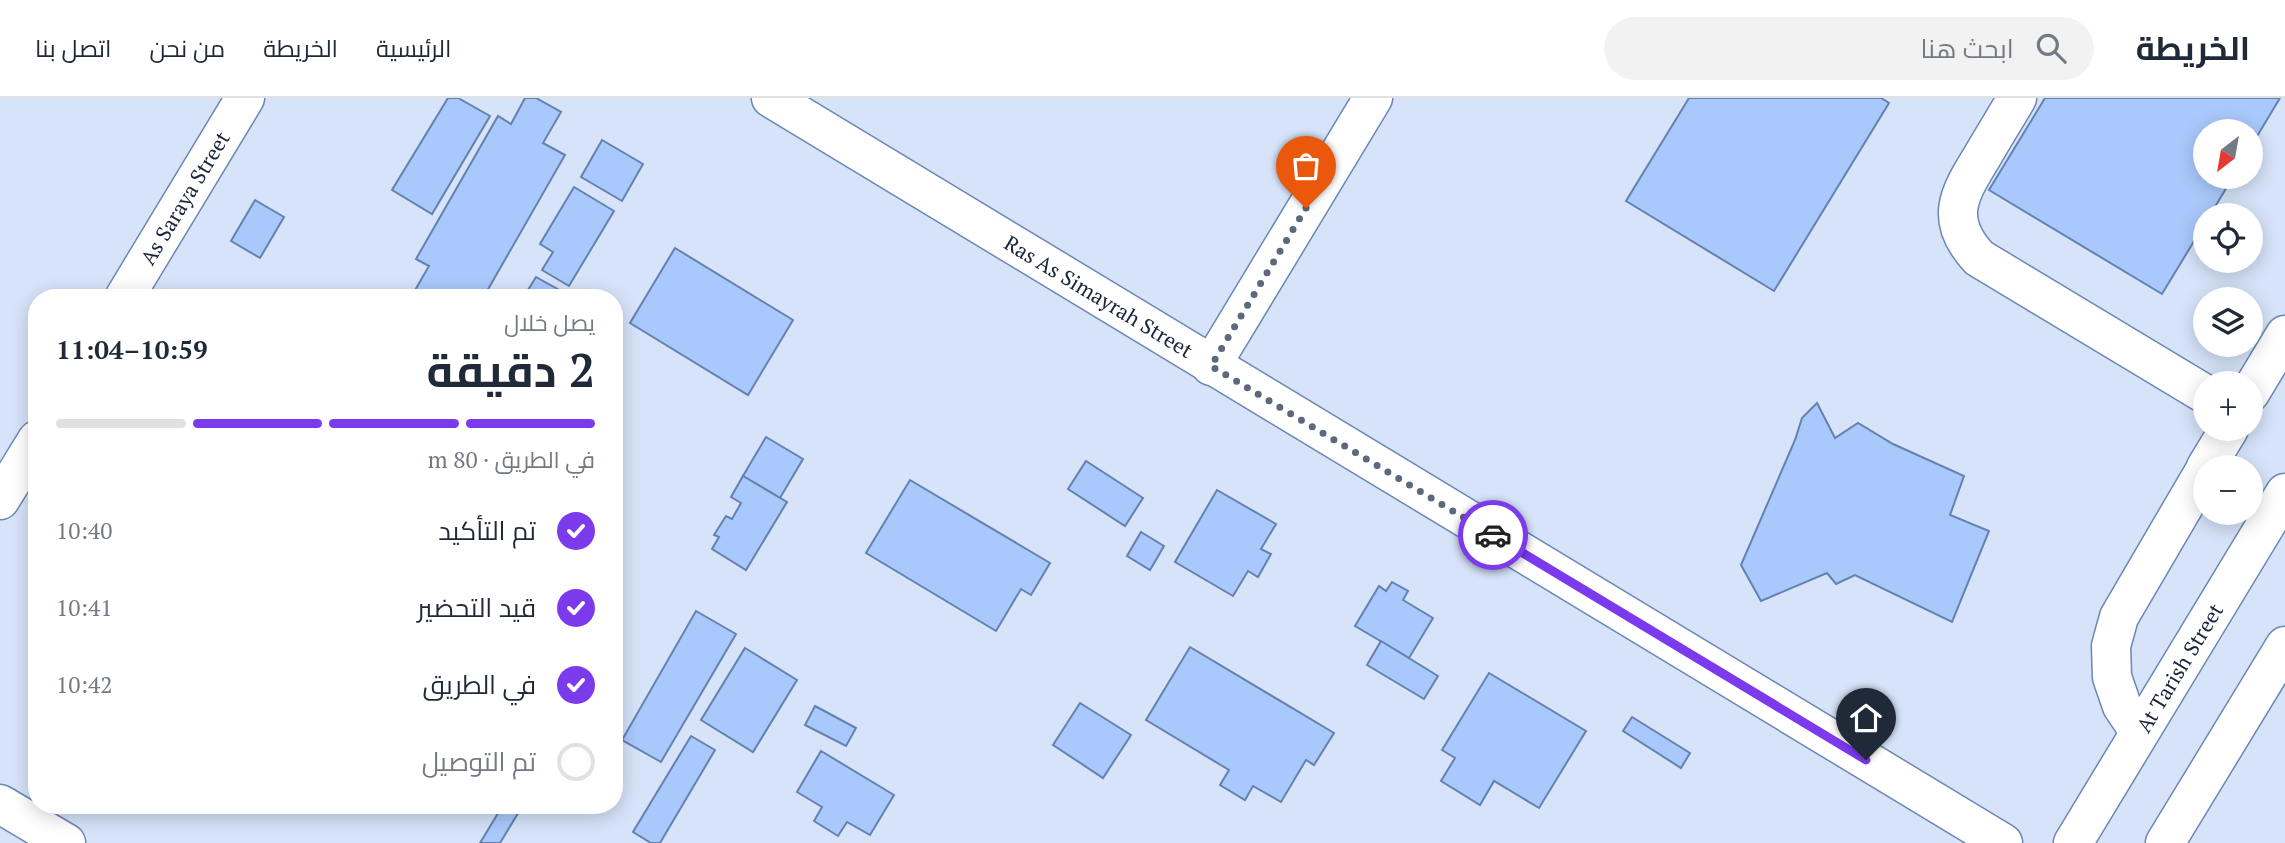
<!DOCTYPE html>
<html lang="ar">
<head>
<meta charset="utf-8">
<style>
	body { margin:0; font-family:"PT Serif",Cairo,serif; background:#f2f2f3; color:#1f2937; direction:rtl; height:100vh; display:flex; flex-direction:column; font-size:26px; white-space:nowrap }
	* { box-sizing:border-box; margin:0 }
	p { font-size:23px; color:#747a83 }
	.icon { flex:none; width:38px; height:38px; fill:none; stroke:currentColor; stroke-width:2; stroke-linecap:round; stroke-linejoin:round }
	.map { position:relative; flex:1; overflow:hidden; direction:ltr }
	.side { position:absolute; left:28px; top:191px; width:595px; height:525px; display:flex; flex-direction:column; background:#fff; border-radius:28px; box-shadow:0 4px 18px #0003; direction:rtl }
	.side>* { flex:none }
	.needle { width:46px; rotate:211deg }
	.tools { position:absolute; left:2193px; top:21px; display:grid; gap:14px }
	.tools a { display:grid; place-items:center; width:70px; height:70px; border-radius:50%; background:#fff; box-shadow:0 4px 18px #0003; font-size:35px }
	.pin { position:absolute; display:grid; place-items:center; width:60px; height:60px; color:#fff; margin:-72px -30px; border-radius:50% 50% 50% 0; rotate:-45deg; box-shadow:0 0 7px #0007 }
	.pin .icon { rotate:45deg }
	.courier { position:absolute; display:grid; place-items:center; width:70px; height:70px; margin:-35px; border:5px solid #7c3aed; border-radius:50%; background:#fff; color:#222; box-shadow:0 2px 9px #0007 }
	.head em { font-style:normal; font-weight:700 }
	.head div { display:flex; flex-direction:column-reverse }
	.head { display:flex; align-items:center; justify-content:space-between; height:119px; padding:0 28px }
	h1 { font-size:46px; font-weight:700; line-height:52px }
	.bar { display:grid; grid-template-columns:repeat(4,1fr); gap:10px 7px; align-content:center; height:84px; padding:0 28px }
	.bar i { height:9px; border-radius:5px; background:#e0e1e3 }
	.bar .on { background:#7c3aed }
	.bar p { grid-column:span 4 }
	ol { padding:0 28px; list-style:none }
	li { display:flex; align-items:center; gap:21px; height:77px }
	li p { margin-inline-start:auto }
	li .icon { padding:7px; border-radius:50%; background:#7c3aed; color:#fff; stroke-width:4 }
	li:last-child { color:#747a83 }
	li i { width:38px; height:38px; border:4px solid #e0e1e3; border-radius:50% }
	header { display:flex; align-items:center; gap:42px; box-sizing:border-box; height:98px; padding:0 35px; background:#fff; border-bottom:2px solid #e0e1e3 }
	header strong { font-size:33px }
	nav { display:flex; gap:38px; margin-inline-start:auto; font-size:24px }
	.search { width:490px; height:63px; background:#f2f2f3; display:flex; align-items:center; gap:18px; box-sizing:border-box; padding:0 24px; border-radius:38px; color:#747a83; font-size:26px }
	.map>svg:first-child { display:block }
	.building { fill:#a9c9fc; stroke:#6481b0; stroke-width:2 }
	.lines { fill:none; stroke-linecap:round; stroke-linejoin:round }
	.minor-casing { stroke:#6a87b7; stroke-width:41 }
	.minor { stroke:#fff; stroke-width:38 }
	.done { stroke:#5c687c; stroke-width:7; stroke-dasharray:0 12.6 }
	.route { stroke:#7c3aed; stroke-width:9 }
	.labels { text-anchor:middle; dominant-baseline:central; stroke-width:5; stroke-linejoin:round; paint-order:stroke }
	.street-label { font-size:21px; fill:#1a2539; stroke:#e9f0fb }
</style>
</head>
<body>
<header>
<strong>الخريطة</strong>
<div class="search"><svg class="icon" aria-label="search" viewBox="0 0 24 24"><circle cx="10" cy="10" r="6"/><path d="M15 15l6 6"/></svg>ابحث هنا</div>
<nav><a>الرئيسية</a><a>الخريطة</a><a>من نحن</a><a>اتصل بنا</a></nav>
</header>
<div class="map">
<svg width="2285" height="745" viewBox="0 0 2285 745">
	<rect width="100%" height="100%" fill="#d6e3f9"/>
	<!-- building -->
	<g class="building">
		<path d="M448,0h10l32,18 -58,98 -40,-24z"/>
		<path d="M525,0h11l25,14 -18,31 22,12 -82,143 -13,-3 -1,3h-45l-10,-6 15,-26 -13,-7 82,-143 13,8z"/>
		<path d="M1689,0h192l8,5 -115,188 -148,-90z"/>
		<path d="M2045,0h235l-30,50v-17h-45v46h28l-23,38h-5v8l-43,71 -173,-104z"/>
		<path d="M602,42l41,24 -21,37 -41,-24z"/>
		<path d="M574,89l40,24 -45,75 -27,-16 11,-18 -13,-8z"/>
		<path d="M255,102l29,17 -24,41 -29,-17z"/>
		<path d="M675,150l118,72 -45,75 -118,-72z"/>
		<path d="M536,179l25,14 -3,7h-35z"/>
		<path d="M1817,305l18,35 23,-15 35,21 71,32 -14,39 39,16 -37,91 -97,-47 -19,9 -9,-11 -66,28 -20,-36 54,-125 7,-22z"/>
		<path d="M766,339l37,22 -23,39 -37,-22z"/>
		<path d="M1086,363l57,37 -18,28 -57,-37z"/>
		<path d="M743,378l44,26 -41,68 -34,-21 7,-12 -5,-2 12,-19 6,3 9,-16 -10,-6z"/>
		<path d="M910,382l140,83 -19,32 -10,-6 -25,42 -130,-78z"/>
		<path d="M1217,392l59,34 -15,25 10,5 -13,23 -10,-6 -15,25 -58,-34z"/>
		<path d="M1141,434l23,14 -14,24 -23,-14z"/>
		<path d="M1392,484l16,9 -5,9 30,18 -24,40 -54,-32 24,-40 7,5z"/>
		<path d="M696,513l40,23 -75,128 -39,-22z"/>
		<path d="M1381,543l57,35 -14,23 -57,-34z"/>
		<path d="M1190,549l144,86 -20,32 -8,-5 -25,42 -28,-16 -8,14 -25,-15 9,-15 -83,-50z"/>
		<path d="M745,550l52,32 -44,72 -52,-32z"/>
		<path d="M1489,575l97,58 -47,77 -45,-27 -14,24 -39,-24 14,-23 -13,-8z"/>
		<path d="M1080,605l51,32 -28,43 -50,-33z"/>
		<path d="M815,608l41,22 -10,18 -41,-21z"/>
		<path d="M1632,619l58,36 -9,15 -58,-37z"/>
		<path d="M691,638l24,14 -55,93h-9l-18,-11z"/>
		<path d="M821,653l73,44 -24,40 -23,-13 -9,14 -24,-15 8,-14 -25,-15z"/>
		<path d="M503,707h20l-23,38h-20z"/>
	</g>
	<g class="lines">
		<defs>
			<g id="minor">
				<path id="s1" d="M771,0l1232,745"/>
				<path d="M2017,0c-11,19 -23,38 -34,57 -24,39 -40,64 -4,103l226,136"/>
				<path id="s2" d="M124,200l121,-200"/>
				<path d="M1211,268l162,-268"/>
				<path d="M2250,295l35,-58"/>
				<path d="M2206,369l23,-38"/>
				<path d="M0,402l37,-60"/>
				<path d="M2139,633l-17,-25 -10,-29 -1,-31 8,-29 86,-147"/>
				<path d="M0,706l66,39"/>
				<path id="s3" d="M2073,745l212,-350"/>
				<path d="M2165,745l120,-197"/>
			</g>
		</defs>
		<!-- minor casing -->
		<use href="#minor" class="minor-casing"/>
		<!-- minor -->
		<use href="#minor" class="minor"/>
	</g>
	<g class="lines">
		<!-- done -->
		<path class="done" d="M1306,110l-95,158 282,169"/>
		<!-- route -->
		<path class="route" d="M1493,437l373,225"/>
	</g>
	<g class="labels">
		<!-- street labels -->
		<g class="street-label">
			<text stroke="none"><textPath href="#s2" startOffset="117">As Saraya Street</textPath></text>
			<text stroke="none"><textPath href="#s1" startOffset="383">Ras As Simayrah Street</textPath></text>
			<text stroke="none"><textPath href="#s3" startOffset="205">At Tarish Street</textPath></text>
		</g>
	</g>
</svg>
<div class="tools">
<a><svg class="needle" viewBox="-14 -14 28 28"><path d="M0-13l5 13h-10z" fill="#e53935"/><path d="M0 13l5-13h-10z" fill="#747a83"/></svg></a>
<a><svg class="icon" aria-label="locate" viewBox="0 0 24 24"><circle cx="12" cy="12" r="6"/><path d="M12 2v4M12 18v4M2 12h4M18 12h4"/></svg></a>
<a><svg class="icon" aria-label="layers" viewBox="0 0 24 24"><path d="M12 4l9 5-9 5-9-5zM3 14l9 5 9-5"/></svg></a>
<a>+</a>
<a>−</a>
</div>
<div class="pin" style="left:1306px;top:110px;background:#ea580c"><svg class="icon" aria-label="bag" viewBox="0 0 24 24"><path d="M5 8h14l-1 12H6zM9 8a3 3 0 0 1 6 0"/></svg></div>
<div class="pin" style="left:1866px;top:662px;background:#1f2937"><svg class="icon" aria-label="home" viewBox="0 0 24 24"><path d="M3 11l9-7 9 7M6 9v11h12V9"/></svg></div>
<div class="courier" style="left:1493px;top:437px"><svg class="icon" aria-label="car" viewBox="0 0 24 24"><path d="M5 17H2v-5l4-1 3-4h7l3 4 3 1v5h-3M9 17h6M6 11h13"/><circle cx="7" cy="17" r="2"/><circle cx="17" cy="17" r="2"/></svg></div>
<section class="side">
<div class="head"><div><h1>2 دقيقة</h1><p>يصل خلال</p></div><em>10:59–11:04</em></div>
<div class="bar"><i class="on"></i><i class="on"></i><i class="on"></i><i></i><p>في الطريق · 80 m</p></div>
<ol>
<li><svg class="icon" aria-label="check" viewBox="0 0 24 24"><path d="M5 12l5 5 9-10"/></svg>تم التأكيد<p>10:40</p></li>
<li><svg class="icon" aria-label="check" viewBox="0 0 24 24"><path d="M5 12l5 5 9-10"/></svg>قيد التحضير<p>10:41</p></li>
<li><svg class="icon" aria-label="check" viewBox="0 0 24 24"><path d="M5 12l5 5 9-10"/></svg>في الطريق<p>10:42</p></li>
<li><i></i>تم التوصيل</li>
</ol>
</section>
</div>
</body>
</html>
